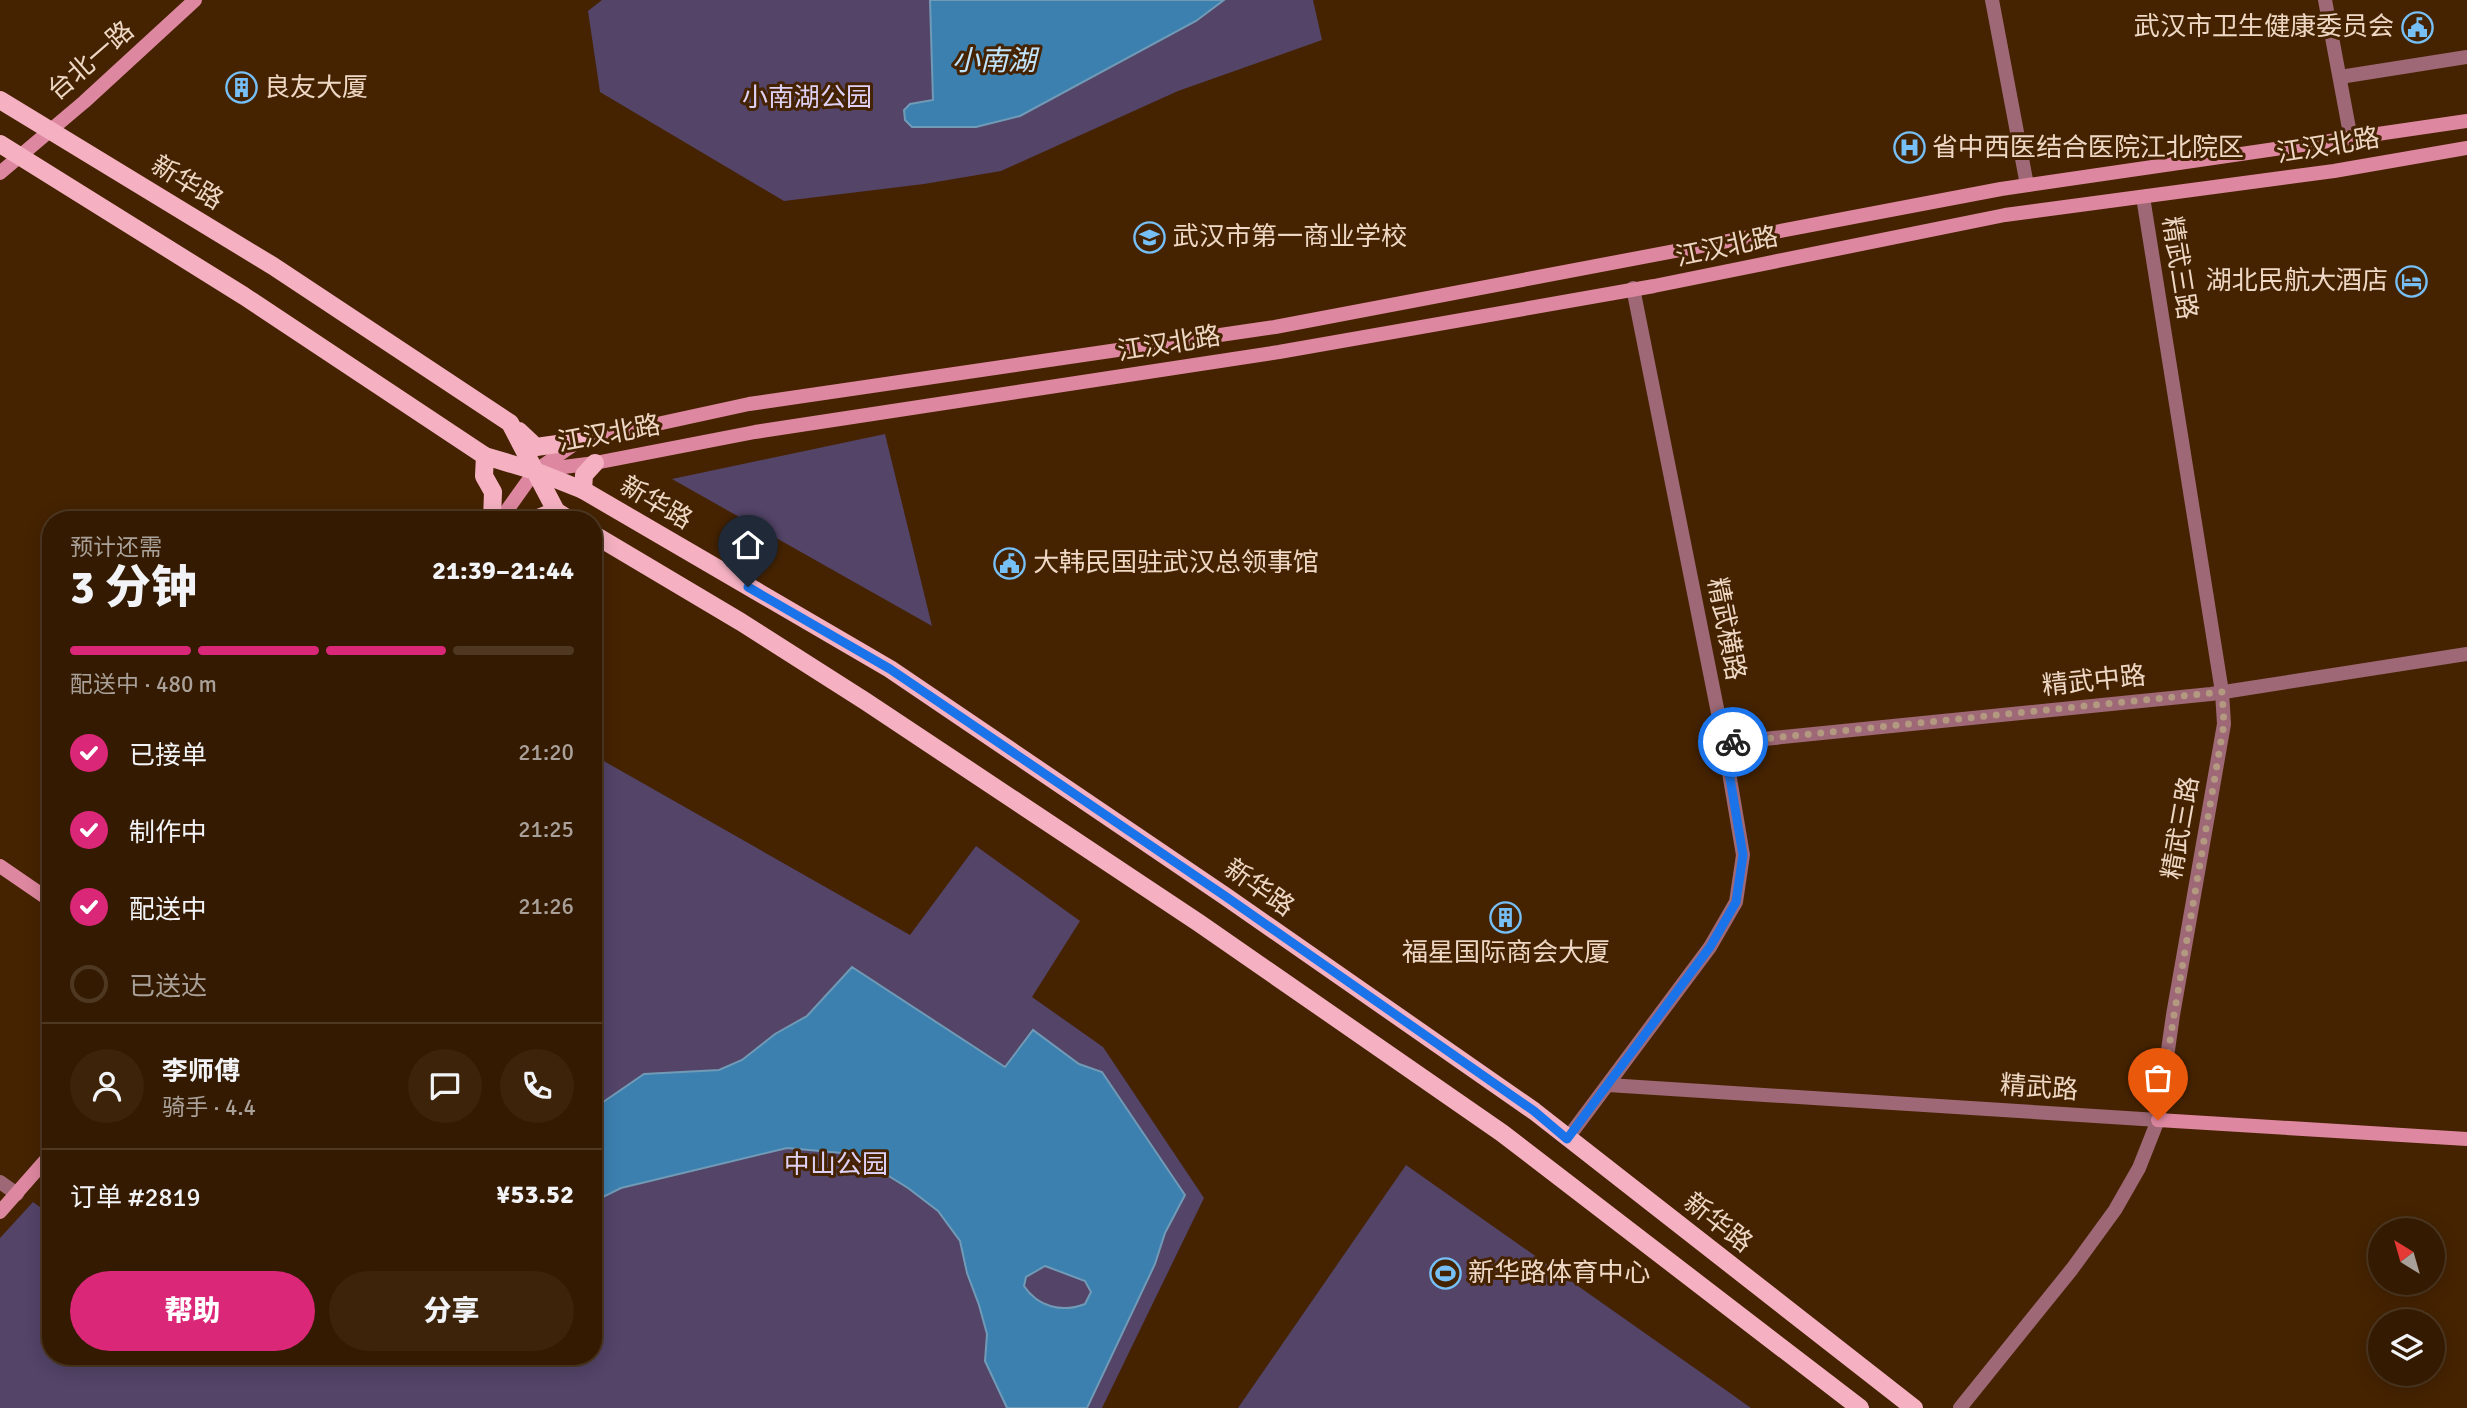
<!DOCTYPE html>
<html lang="zh">
<head>
<meta charset="utf-8">
<style>
	body { margin:0; font-family:Signika,"Noto Sans SC",sans-serif; background:#3c230a; color:#f1f3f6; height:100vh; display:flex; flex-direction:column; font-size:26px; white-space:nowrap }
	* { box-sizing:border-box; margin:0 }
	p { font-size:23px; color:#a9a199 }
	.icon { flex:none; width:38px; height:38px; fill:none; stroke:currentColor; stroke-width:2; stroke-linecap:round; stroke-linejoin:round }
	.map { position:relative; flex:1; overflow:hidden }
	.drawer { position:absolute; left:42px; top:511px; width:560px; height:854px; display:flex; flex-direction:column; background:#341a00; border-radius:28px; box-shadow:0 4px 18px #0003,0 0 0 2px #4e3822 }
	.drawer>* { flex:none }
	.needle { width:46px; rotate:323deg }
	.tools { position:absolute; left:2368px; top:1218px; display:grid; gap:14px }
	.tools a { display:grid; place-items:center; width:77px; height:77px; border-radius:50%; background:#341a00; box-shadow:0 4px 18px #0003,0 0 0 2px #4e3822; font-size:35px }
	.pin { position:absolute; display:grid; place-items:center; width:60px; height:60px; color:#fff; margin:-72px -30px; border-radius:50% 50% 50% 0; rotate:-45deg; box-shadow:0 0 7px #0007 }
	.pin .icon { rotate:45deg }
	.courier { position:absolute; display:grid; place-items:center; width:70px; height:70px; margin:-35px; border:5px solid #1a73e8; border-radius:50%; background:#fff; color:#222; box-shadow:0 2px 9px #0007 }
	.headline em { font-style:normal; font-weight:800 }
	.headline div { display:flex; flex-direction:column-reverse }
	.headline { display:flex; align-items:center; justify-content:space-between; height:119px; padding:0 28px }
	h1 { font-size:46px; font-weight:800; line-height:52px }
	.bar { display:grid; grid-template-columns:repeat(4,1fr); gap:10px 7px; align-content:center; height:84px; padding:0 28px }
	.bar i { height:9px; border-radius:5px; background:#4e3822 }
	.bar .selected { background:#db2777 }
	.bar p { grid-column:span 4 }
	.line { display:flex; align-items:center; gap:18px; padding:0 28px; border-top:2px solid #4e3822 }
	.line div { flex:1 }
	.round { display:grid; place-items:center; flex:none; width:74px; height:74px; border-radius:37px; background:#3c230a }
	ol { padding:0 28px; list-style:none }
	li { display:flex; align-items:center; gap:21px; height:77px }
	li p { margin-inline-start:auto }
	li .icon { padding:7px; border-radius:50%; background:#db2777; color:#fff; stroke-width:4 }
	li:last-child { color:#a9a199 }
	li i { width:38px; height:38px; border:4px solid #4e3822; border-radius:50% }
	.cta { display:flex; gap:14px; margin-top:auto; padding:14px 28px }
	.cta a { flex:1; height:80px; border-radius:42px; background:#db2777; color:#fff; font-size:28px; font-weight:800; line-height:80px; text-align:center }
	.cta a+a { background:#3c230a; color:#f1f3f6 }
	.map>svg:first-child { display:block }
	.green { fill:#534468 }
	.water { fill:#3c80b0; stroke:#719ab6; stroke-width:2; fill-rule:evenodd }
	.lines { fill:none; stroke-linecap:round; stroke-linejoin:round }
	.street { stroke:#9e6876; stroke-width:14 }
	.secondary { stroke:#de87a0; stroke-width:14 }
	.primary { stroke:#f5b1c2; stroke-width:18 }
	.done { stroke:#b39980; stroke-width:7; stroke-dasharray:0 12.6 }
	.route { stroke:#1a73e8; stroke-width:9 }
	.labels { text-anchor:middle; dominant-baseline:central; stroke-width:6; stroke-linejoin:round; paint-order:stroke }
	.poi-label { font-size:26px; fill:#eed8c5; stroke:#452300; text-anchor:start }
	.street-label { font-size:26px; fill:#eed8c5; stroke:#452300 }
	.park-label { font-size:26px; fill:#dfd1f6; stroke:#452300 }
	.water-label { font-size:28px; font-style:italic; fill:#c1e4ff; stroke:#452300 }
</style>
</head>
<body>
<div class="map">
<svg width="2467" height="1408" viewBox="0 0 2467 1408">
	<rect width="100%" height="100%" fill="#452300"/>
	<!-- green -->
	<g class="green">
		<path d="M602,0h711l9,40 -144,51 -177,80 -77,13 -140,17 -184,-109 -12,-81z"/>
		<path d="M885,434l47,192 -260,-147z"/>
		<path d="M602,760l308,175 66,-89 104,75 -48,76 71,50 101,151 -102,210h-1102v-170l33,-36 18,13v141h542v-582z"/>
		<path d="M1406,1165l307,216 38,27h-513z"/>
	</g>
	<!-- water -->
	<g class="water">
		<path d="M930,0h294l-28,21 -176,95 -44,11h-64l-7,-7 -1,-10 6,-6 23,-4z"/>
		<path d="M852,967l153,100 28,-37 46,34 23,8 83,123 -20,38 -10,31 -68,144h-80l-22,-47 2,-27 -8,-29 -12,-32 -7,-32 -22,-30 -30,-23 -55,-34 -66,-6 -166,40 -28,14v-93l51,-35 75,-4 23,-10 33,-26 32,-18zM1045,1266l40,15 6,11 -6,12c-23,9 -47,3 -61,-18l2,-9z"/>
	</g>
	<g class="lines">
		<!-- street -->
		<g class="street">
			<path d="M1992,0l35,185"/>
			<path d="M2325,0l26,139"/>
			<path d="M2340,77l127,-20"/>
			<path d="M1724,743l487,-49 256,-40"/>
			<path d="M1608,1085l550,35"/>
			<path d="M1567,1139l143,-192 26,-45 7,-47 -19,-112 -91,-455"/>
			<path d="M0,1182l17,12"/>
			<path d="M1960,1408l112,-139 43,-59 24,-42 19,-48 15,-105 51,-291 -2,-32 -79,-495"/>
		</g>
		<!-- secondary -->
		<g class="secondary">
			<path d="M0,173l84,-71 111,-102"/>
			<path d="M540,470l55,-7 160,-31 524,-80 375,-66 351,-71 329,-44 133,-23"/>
			<path d="M500,520l35,-49 44,-30 170,-37 526,-77 726,-138 466,-68"/>
			<path d="M0,866l51,35"/>
			<path d="M2158,1120l309,19"/>
			<path d="M0,1212l51,-58"/>
		</g>
		<!-- primary -->
		<g class="primary">
			<path d="M0,100l273,166 237,157 25,48 48,19 307,179 335,227 309,215 380,297"/>
			<path d="M0,144l244,152 241,160 50,15 21,40 14,9"/>
			<path d="M519,431l17,16 43,-6"/>
			<path d="M485,456l-1,20 9,16 -1,28"/>
			<path d="M583,490l1,-15 11,-12"/>
			<path d="M533,520l23,-9"/>
			<path d="M593,534l148,88 124,79 334,222 303,210 358,275"/>
		</g>
	</g>
	<g class="lines">
		<!-- done -->
		<path class="done" d="M1733,742l489,-50 2,32 -50,291 -16,105"/>
		<!-- route -->
		<path class="route" d="M748,587l142,82 335,227 309,215 33,28 143,-192 26,-45 7,-47 -19,-112 9,-1"/>
	</g>
	<!-- icons -->
	<defs>
		<symbol id="civic-ring" viewBox="-11 -11 22 22"><circle r="9.5" fill="#452300" stroke="#76c0f7" stroke-width="1.5"/><path d="M-.6-6.5H3V-4.5H.6V-3L4-1V1h2V6H-6V1h2V-1L-.6-3ZM-1.2 2.5V6h2.4V2.5Z" fill="#76c0f7"/></symbol>
		<symbol id="building-ring" viewBox="-11 -11 22 22"><circle r="9.5" fill="#452300" stroke="#76c0f7" stroke-width="1.5"/><path d="M-4-6H4V6H1V3H-1V6H-4ZM-2.5-4.3h1.7v1.8h-1.7ZM.8-4.3h1.7v1.8H.8ZM-2.5-1h1.7V.8h-1.7ZM.8-1h1.7V.8H.8Z" fill="#76c0f7"/></symbol>
		<symbol id="hospital-ring" viewBox="-11 -11 22 22"><circle r="9.5" fill="#452300" stroke="#76c0f7" stroke-width="1.5"/><path d="M-5-5h3v3.5h4V-5h3V5h-3V1.5h-4V5h-3Z" fill="#76c0f7"/></symbol>
		<symbol id="school-ring" viewBox="-11 -11 22 22"><circle r="9.5" fill="#452300" stroke="#76c0f7" stroke-width="1.5"/><path d="M0-5L7-2L0 1L-7-2ZM-4 1L0 2.5L4 1V4Q0 6-4 4Z" fill="#76c0f7"/></symbol>
		<symbol id="hotel-ring" viewBox="-11 -11 22 22"><circle r="9.5" fill="#452300" stroke="#76c0f7" stroke-width="1.5"/><path d="M-6-4.5h1.5V1H6V5H4.5V3h-9V5H-6ZM-4 0a1.8 1.8 0 1 1 3.6 0ZM.5 0V-2.5h3Q6-2.5 6 0Z" fill="#76c0f7"/></symbol>
		<symbol id="stadium-ring" viewBox="-11 -11 22 22"><circle r="9.5" fill="#452300" stroke="#76c0f7" stroke-width="1.5"/><path d="M0-5a6.5 5 0 1 0 0 10a6.5 5 0 1 0 0-10ZM-3.5-1.8h7v3.6h-7Z" fill="#76c0f7"/></symbol>
	</defs>
	<g fill-rule="evenodd">
		<use href="#civic-ring" x="2400" y="10" width="35" height="35"/>
		<use href="#building-ring" x="224" y="70" width="35" height="35"/>
		<use href="#hospital-ring" x="1892" y="130" width="35" height="35"/>
		<use href="#school-ring" x="1132" y="220" width="35" height="35"/>
		<use href="#hotel-ring" x="2394" y="264" width="35" height="35"/>
		<use href="#civic-ring" x="992" y="546" width="35" height="35"/>
		<use href="#building-ring" x="1488" y="900" width="35" height="35"/>
		<use href="#stadium-ring" x="1428" y="1256" width="35" height="35"/>
	</g>
	<g class="labels">
		<!-- poi labels -->
		<g class="poi-label">
			<text x="2394" y="27" text-anchor="end">武汉市卫生健康委员会</text>
			<text x="264" y="88">良友大厦</text>
			<text x="1932" y="148">省中西医结合医院江北院区</text>
			<text x="1173" y="237">武汉市第一商业学校</text>
			<text x="2388" y="281" text-anchor="end">湖北民航大酒店</text>
			<text x="1033" y="563">大韩民国驻武汉总领事馆</text>
			<text x="1506" y="953" text-anchor="middle">福星国际商会大厦</text>
			<text x="1468" y="1273">新华路体育中心</text>
		</g>
		<!-- street labels -->
		<g class="street-label">
			<text transform="translate(91 61) rotate(-41)">台北一路</text>
			<text transform="translate(2328 146) rotate(-9)">江汉北路</text>
			<text transform="translate(187 183) rotate(31)">新华路</text>
			<text transform="translate(1727 247) rotate(-12)">江汉北路</text>
			<text transform="translate(2179 268) rotate(81)">精武三路</text>
			<text transform="translate(1169 344) rotate(-9)">江汉北路</text>
			<text transform="translate(609 434) rotate(-10)">江汉北路</text>
			<text transform="translate(656 503) rotate(30)">新华路</text>
			<text transform="translate(1726 629) rotate(79)">精武横路</text>
			<text transform="translate(2094 681) rotate(-6)">精武中路</text>
			<text transform="translate(2181 828) rotate(-80)">精武三路</text>
			<text transform="translate(1259 888) rotate(35)">新华路</text>
			<text transform="translate(2039 1088) rotate(4)">精武路</text>
			<text transform="translate(1718 1223) rotate(38)">新华路</text>
		</g>
		<!-- park labels -->
		<g class="park-label">
			<text x="807" y="98">小南湖公园</text>
			<text x="836" y="1165">中山公园</text>
		</g>
		<!-- water labels -->
		<g class="water-label">
			<text x="994" y="61">小南湖</text>
		</g>
	</g>
</svg>
<div class="tools">
<a><svg class="needle" viewBox="-14 -14 28 28"><path d="M0-13l5 13h-10z" fill="#e53935"/><path d="M0 13l5-13h-10z" fill="#a9a199"/></svg></a>
<a><svg class="icon" aria-label="layers" viewBox="0 0 24 24"><path d="M12 4l9 5-9 5-9-5zM3 14l9 5 9-5"/></svg></a>
</div>
<div class="pin" style="left:2158px;top:1120px;background:#ea580c"><svg class="icon" aria-label="bag" viewBox="0 0 24 24"><path d="M5 8h14l-1 12H6zM9 8a3 3 0 0 1 6 0"/></svg></div>
<div class="pin" style="left:748px;top:587px;background:#1f2937"><svg class="icon" aria-label="home" viewBox="0 0 24 24"><path d="M3 11l9-7 9 7M6 9v11h12V9"/></svg></div>
<div class="courier" style="left:1733px;top:742px"><svg class="icon" aria-label="bike" viewBox="0 0 24 24"><circle cx="6" cy="16" r="4"/><circle cx="18" cy="16" r="4"/><path d="M6 16l4-8h5l3 8M10 8l3 8H6M13 5h3"/></svg></div>
<section class="drawer">
<div class="headline"><div><h1>3 分钟</h1><p>预计还需</p></div><em>21:39–21:44</em></div>
<div class="bar"><i class="selected"></i><i class="selected"></i><i class="selected"></i><i></i><p>配送中 · 480 m</p></div>
<ol>
<li><svg class="icon" aria-label="check" viewBox="0 0 24 24"><path d="M5 12l5 5 9-10"/></svg>已接单<p>21:20</p></li>
<li><svg class="icon" aria-label="check" viewBox="0 0 24 24"><path d="M5 12l5 5 9-10"/></svg>制作中<p>21:25</p></li>
<li><svg class="icon" aria-label="check" viewBox="0 0 24 24"><path d="M5 12l5 5 9-10"/></svg>配送中<p>21:26</p></li>
<li><i></i>已送达</li>
</ol>
<div class="line" style="height:126px"><a class="round"><svg class="icon" aria-label="person" viewBox="0 0 24 24"><circle cx="12" cy="8" r="4"/><path d="M4 21q1-7 8-7t8 7"/></svg></a><div><b>李师傅</b><p>骑手 · 4.4</p></div><a class="round"><svg class="icon" aria-label="chat" viewBox="0 0 24 24"><path d="M4 5h16v11H9l-5 4z"/></svg></a><a class="round"><svg class="icon" aria-label="phone" viewBox="0 0 24 24"><path d="M5 4h4l2 5-3 2q2 4 5 5l2-3 5 2v4C11 20 4 13 5 4z"/></svg></a></div>
<div class="line" style="height:91px"><div>订单 #2819</div><b>¥53.52</b></div>
<div class="cta"><a>帮助</a><a>分享</a></div>
</section>
</div>
</body>
</html>
